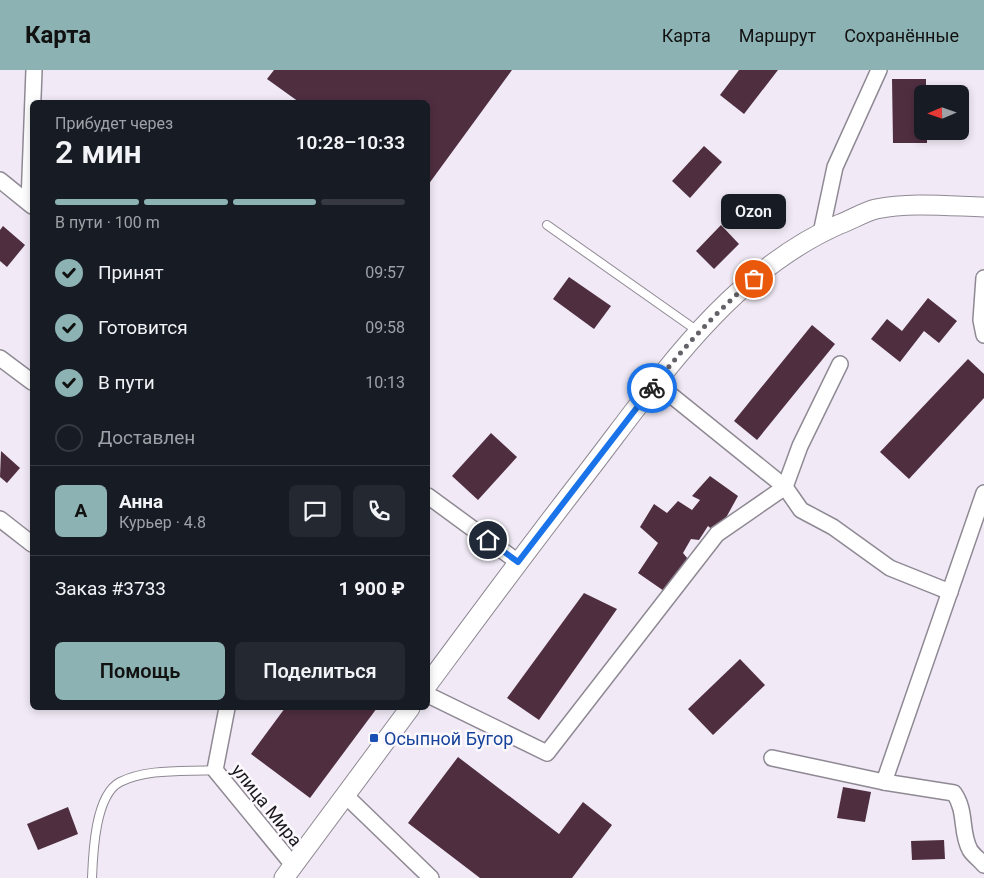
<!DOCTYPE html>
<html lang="ru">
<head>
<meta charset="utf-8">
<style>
	body { margin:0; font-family:Roboto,sans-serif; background:#242831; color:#f1f3f6; height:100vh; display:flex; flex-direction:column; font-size:19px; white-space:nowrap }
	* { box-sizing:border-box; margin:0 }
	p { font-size:16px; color:#9ea1a6 }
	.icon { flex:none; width:28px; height:28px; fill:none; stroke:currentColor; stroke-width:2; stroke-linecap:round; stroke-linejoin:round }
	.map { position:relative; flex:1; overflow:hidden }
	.drawer { position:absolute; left:30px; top:30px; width:400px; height:610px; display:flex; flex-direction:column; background:#171b24; border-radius:8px; box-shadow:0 2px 8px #0003 }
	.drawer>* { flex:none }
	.needle { width:32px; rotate:268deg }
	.controls { position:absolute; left:914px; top:15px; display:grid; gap:10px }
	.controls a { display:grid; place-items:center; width:55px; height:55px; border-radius:8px; background:#171b24; box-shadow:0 2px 8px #0003; font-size:25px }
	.pin { position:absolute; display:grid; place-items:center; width:42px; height:42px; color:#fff; margin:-21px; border:2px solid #fff; border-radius:50%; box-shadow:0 1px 5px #0007 }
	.courier { position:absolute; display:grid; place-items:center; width:50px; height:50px; margin:-25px; border:4px solid #1a73e8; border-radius:50%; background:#fff; color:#222; box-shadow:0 1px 6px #0007 }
	.bubble { position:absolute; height:35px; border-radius:8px; background:#171b24; box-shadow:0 2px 8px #0003; font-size:16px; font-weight:600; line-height:35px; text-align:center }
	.summary em { font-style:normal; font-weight:600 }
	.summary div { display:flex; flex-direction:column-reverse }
	.summary { display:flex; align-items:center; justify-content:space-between; height:85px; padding:0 25px }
	h1 { font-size:32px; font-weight:600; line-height:38px }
	.bar { display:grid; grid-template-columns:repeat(4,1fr); gap:8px 5px; align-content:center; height:60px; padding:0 25px }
	.bar i { height:6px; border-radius:4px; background:#363941 }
	.bar .selected { background:#8db2b3 }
	.bar p { grid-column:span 4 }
	.line { display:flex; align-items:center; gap:12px; padding:0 25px; border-top:1px solid #363941 }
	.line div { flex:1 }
	.round { display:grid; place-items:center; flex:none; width:52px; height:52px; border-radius:8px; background:#242831 }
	ol { padding:0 25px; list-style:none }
	li { display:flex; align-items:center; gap:15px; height:55px }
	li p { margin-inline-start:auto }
	li .icon { padding:5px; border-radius:50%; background:#8db2b3; color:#111; stroke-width:4 }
	li:last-child { color:#9ea1a6 }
	li i { width:28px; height:28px; border:2px solid #363941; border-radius:50% }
	.cta { display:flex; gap:10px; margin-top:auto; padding:10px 25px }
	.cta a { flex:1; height:58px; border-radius:8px; background:#8db2b3; color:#111; font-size:20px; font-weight:600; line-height:58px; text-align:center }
	.cta a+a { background:#242831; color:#f1f3f6 }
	header { display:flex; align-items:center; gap:30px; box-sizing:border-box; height:70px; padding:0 25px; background:#8db2b3; color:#111 }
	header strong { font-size:24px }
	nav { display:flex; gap:28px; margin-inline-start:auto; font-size:18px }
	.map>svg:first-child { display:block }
	.building { fill:#4f2e40 }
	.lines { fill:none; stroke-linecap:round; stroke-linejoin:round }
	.service-casing { stroke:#8f8994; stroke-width:10 }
	.minor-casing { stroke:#8f8994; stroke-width:18 }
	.tertiary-casing { stroke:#8f8994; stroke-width:21 }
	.service { stroke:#fff; stroke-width:8 }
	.minor { stroke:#fff; stroke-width:15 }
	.tertiary { stroke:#fff; stroke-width:19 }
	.done { stroke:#656168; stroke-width:5; stroke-dasharray:0 9 }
	.route { stroke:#1a73e8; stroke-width:6 }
	.transit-dot { fill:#1a4fb4; stroke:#fcf9fe; stroke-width:2 }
	.labels { text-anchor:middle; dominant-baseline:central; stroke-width:5; stroke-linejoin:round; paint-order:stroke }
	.transit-label { font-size:18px; fill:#164399; stroke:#fcf9fe; text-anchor:start }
	.street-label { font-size:18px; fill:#19171b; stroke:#fcf9fe }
</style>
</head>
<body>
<header>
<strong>Карта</strong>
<nav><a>Карта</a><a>Маршрут</a><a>Сохранённые</a></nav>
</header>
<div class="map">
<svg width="984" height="808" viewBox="0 0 984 808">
	<rect width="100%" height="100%" fill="#f1eaf6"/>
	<!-- building -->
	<g class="building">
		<path d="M274,0h238l-84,115v-83h-129l-32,-23z"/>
		<path d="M739,0h39l-34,44 -24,-19z"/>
		<path d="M892,9h34v15h-4v37h5v12h-34z"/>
		<path d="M704,76l18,16 -32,36 -18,-17z"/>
		<path d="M721,155l18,19 -25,25 -18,-18z"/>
		<path d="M3,156l22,19 -18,22 -7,-6v-31z"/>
		<path d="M569,207l42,29 -17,23 -41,-30z"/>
		<path d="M928,228l29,23 -18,22 -15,-12 -24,31 -29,-23 16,-20 15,12z"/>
		<path d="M812,255l23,19 -78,96 -23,-19z"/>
		<path d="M968,289l16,15v24l-75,81 -29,-27z"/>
		<path d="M491,363l26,24 -39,43 -26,-24z"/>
		<path d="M1,381l19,17 -13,15 -7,-6z"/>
		<path d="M710,406l28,20 -21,38 -9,-8 -9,14 -8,-1 -8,14 5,6 -24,32 -26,-18 20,-30 -18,-16 14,-23 13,9 11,-12 14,9 8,-10 -8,-4z"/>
		<path d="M584,523l33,16 -78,111 -32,-22z"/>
		<path d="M740,589l25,26 -52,50 -25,-26z"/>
		<path d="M285,638h92l-67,90 -59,-44z"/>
		<path d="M458,687l101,77 24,-32 29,23 -40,53h-92l-72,-55z"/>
		<path d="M843,717l28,5 -6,30 -28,-4z"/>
		<path d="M68,737l10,27 -40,16 -11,-26z"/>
		<path d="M944,770l1,19 -33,1 -1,-19z"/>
	</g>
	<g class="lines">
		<defs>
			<g id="service">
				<path d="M547,155l152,107"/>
				<path d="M92,808c1,-25 3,-83 28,-96 28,-14 66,-10 95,-12"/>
			</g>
			<g id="minor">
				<path d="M0,110l32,26"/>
				<path d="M29,133l5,-133"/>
				<path d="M821,163l14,-66 44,-97"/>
				<path d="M984,208l-3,42 3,15"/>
				<path d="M0,288l32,24"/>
				<path d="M656,313l129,104 16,23 32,17 57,41 60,24"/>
				<path d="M428,426l90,66"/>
				<path d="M0,449l32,25"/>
				<path d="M428,625l119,58 170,-219 68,-47 15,-41 40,-82"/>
				<path d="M227,638l-12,62 78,95"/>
				<path d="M772,688l112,24 70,11c13,19 6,39 16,57 3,5 10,10 14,15"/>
				<path d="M884,712l100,-289"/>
				<path d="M345,725l86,83"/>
			</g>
			<g id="tertiary">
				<path d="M428,614c52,-70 104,-141 158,-210 72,-93 142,-201 254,-250 11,-4 24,-12 36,-15 34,-7 73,-3 108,-2"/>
				<path d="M284,808l126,-170"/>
			</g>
		</defs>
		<!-- service casing -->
		<use href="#service" class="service-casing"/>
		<!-- minor casing -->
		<use href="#minor" class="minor-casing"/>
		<!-- tertiary casing -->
		<use href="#tertiary" class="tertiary-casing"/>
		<!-- service -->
		<use href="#service" class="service"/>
		<!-- minor -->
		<use href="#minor" class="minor"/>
		<!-- tertiary -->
		<use href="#tertiary" class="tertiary"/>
	</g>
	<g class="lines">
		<!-- done -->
		<path class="done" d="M652,318c31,-40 64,-76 102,-109"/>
		<!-- route -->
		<path class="route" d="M488,470l30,22 134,-174"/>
	</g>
	<!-- markers -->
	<rect class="transit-dot" x="369" y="663" width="10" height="10" rx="2.5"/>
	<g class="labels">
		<!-- transit labels -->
		<g class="transit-label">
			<text x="384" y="668">Осыпной Бугор</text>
		</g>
		<!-- street labels -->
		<g class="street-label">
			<text transform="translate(267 735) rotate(51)">улица Мира</text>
		</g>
	</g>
</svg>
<div class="controls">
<a><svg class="needle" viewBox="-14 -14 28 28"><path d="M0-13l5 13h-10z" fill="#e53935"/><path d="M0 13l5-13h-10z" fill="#9ea1a6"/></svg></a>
</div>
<div class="pin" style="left:754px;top:209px;background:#ea580c"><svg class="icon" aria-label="bag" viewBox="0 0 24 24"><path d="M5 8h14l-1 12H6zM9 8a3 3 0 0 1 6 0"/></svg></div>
<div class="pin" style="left:488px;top:470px;background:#1f2937"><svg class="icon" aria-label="home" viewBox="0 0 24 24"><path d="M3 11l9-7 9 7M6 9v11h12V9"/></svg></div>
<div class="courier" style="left:652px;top:318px"><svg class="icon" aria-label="bike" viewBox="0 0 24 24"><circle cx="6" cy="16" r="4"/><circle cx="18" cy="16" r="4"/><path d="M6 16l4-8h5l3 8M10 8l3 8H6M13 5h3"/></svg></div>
<div class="bubble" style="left:721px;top:124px;width:65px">Ozon</div>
<section class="drawer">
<div class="summary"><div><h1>2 мин</h1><p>Прибудет через</p></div><em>10:28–10:33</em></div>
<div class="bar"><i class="selected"></i><i class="selected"></i><i class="selected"></i><i></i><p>В пути · 100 m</p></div>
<ol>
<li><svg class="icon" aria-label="check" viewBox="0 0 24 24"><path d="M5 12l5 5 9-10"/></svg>Принят<p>09:57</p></li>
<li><svg class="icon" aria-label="check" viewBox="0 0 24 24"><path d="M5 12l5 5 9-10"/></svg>Готовится<p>09:58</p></li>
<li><svg class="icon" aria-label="check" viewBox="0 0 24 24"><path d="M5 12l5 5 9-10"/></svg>В пути<p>10:13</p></li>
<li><i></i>Доставлен</li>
</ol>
<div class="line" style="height:90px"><b class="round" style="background:#8db2b3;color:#111">А</b><div><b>Анна</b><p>Курьер · 4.8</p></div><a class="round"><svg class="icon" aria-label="chat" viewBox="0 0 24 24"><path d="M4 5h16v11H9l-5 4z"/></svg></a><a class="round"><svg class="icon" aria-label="phone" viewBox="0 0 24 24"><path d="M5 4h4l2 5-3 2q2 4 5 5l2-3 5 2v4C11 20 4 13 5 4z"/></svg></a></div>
<div class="line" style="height:65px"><div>Заказ #3733</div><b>1 900 ₽</b></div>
<div class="cta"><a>Помощь</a><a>Поделиться</a></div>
</section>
</div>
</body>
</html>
